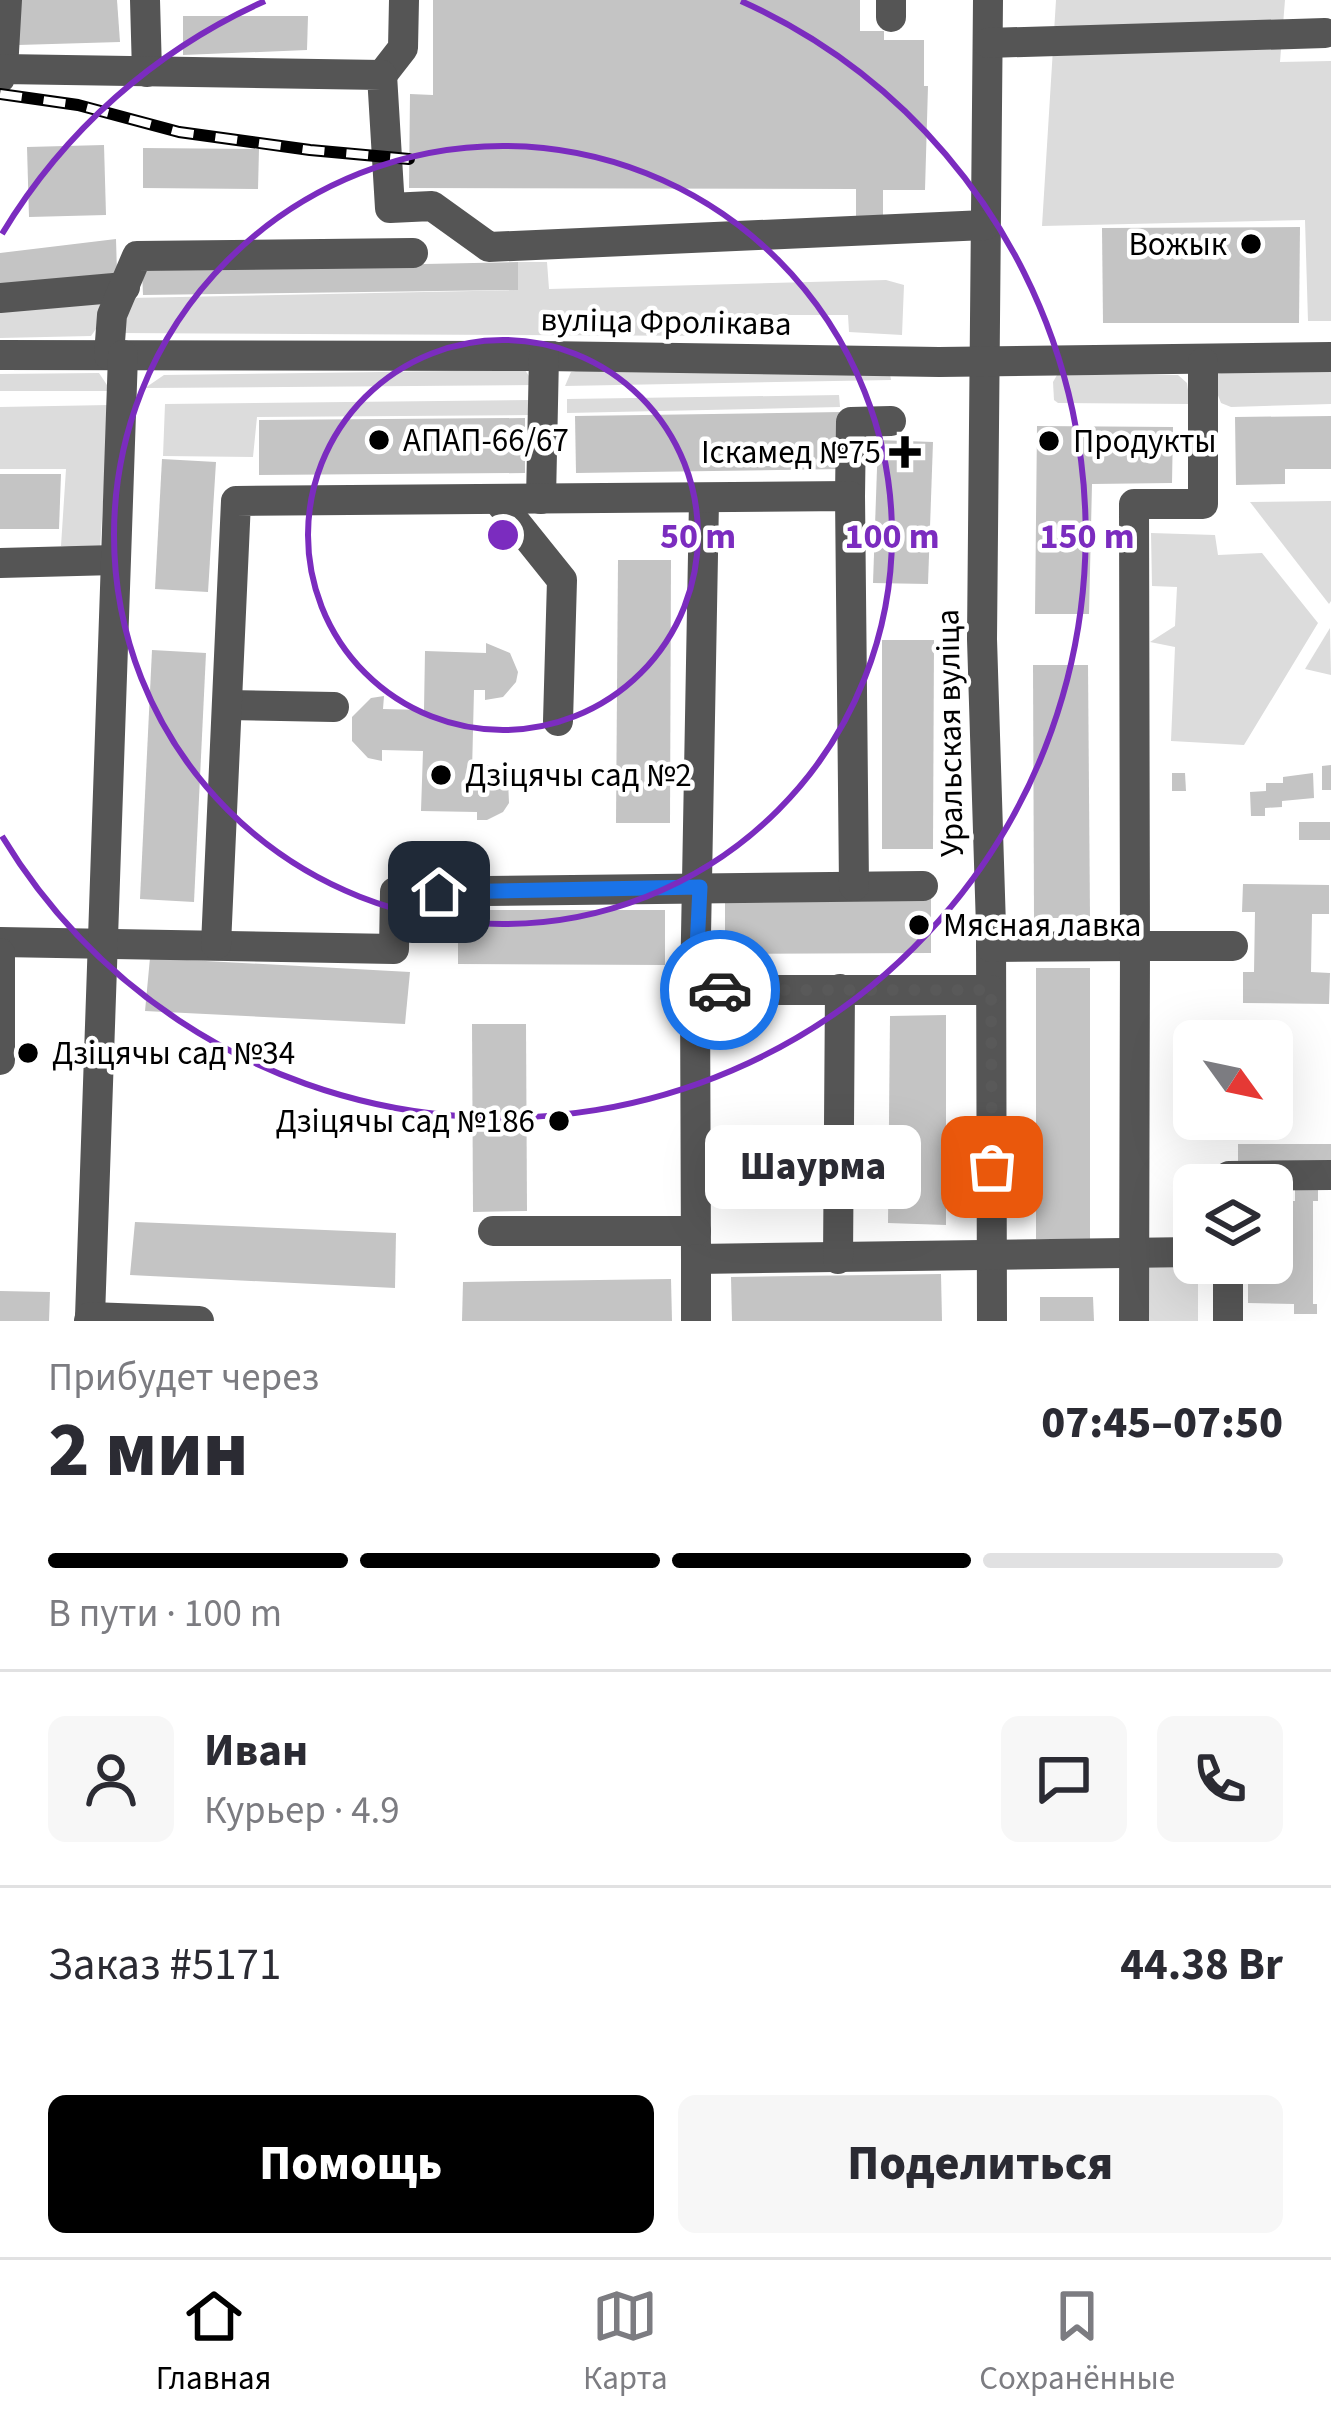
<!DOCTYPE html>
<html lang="ru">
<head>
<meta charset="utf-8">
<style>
	body { margin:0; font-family:"Source Sans 3",sans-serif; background:#f7f7f7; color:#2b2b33; height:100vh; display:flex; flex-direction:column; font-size:45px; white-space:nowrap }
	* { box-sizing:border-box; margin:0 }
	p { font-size:39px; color:#7c7c81 }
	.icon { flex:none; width:66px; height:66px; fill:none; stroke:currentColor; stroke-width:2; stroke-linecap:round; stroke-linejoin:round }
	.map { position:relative; height:1321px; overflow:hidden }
	.details { display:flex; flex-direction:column; background:#fff; flex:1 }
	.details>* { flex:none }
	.needle { width:78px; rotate:123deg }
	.fabs { position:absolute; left:1173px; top:1020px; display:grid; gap:24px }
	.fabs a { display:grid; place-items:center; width:120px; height:120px; border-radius:18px; background:#fff; box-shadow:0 12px 48px #0002; font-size:60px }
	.pin { position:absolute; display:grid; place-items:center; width:102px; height:102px; color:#fff; margin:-51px; border-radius:24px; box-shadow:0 6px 18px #0006 }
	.courier { position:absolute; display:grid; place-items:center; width:120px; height:120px; margin:-60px; border:9px solid #1a73e8; border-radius:50%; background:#fff; color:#222; box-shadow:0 3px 15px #0007 }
	.bubble { position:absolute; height:84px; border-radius:18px; background:#fff; box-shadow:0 12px 48px #0002; font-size:39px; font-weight:800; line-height:84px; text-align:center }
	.head em { font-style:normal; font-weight:800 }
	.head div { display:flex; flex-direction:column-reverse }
	.head { display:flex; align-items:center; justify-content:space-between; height:204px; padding:0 48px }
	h1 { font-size:78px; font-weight:800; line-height:90px }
	.bar { display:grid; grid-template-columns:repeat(4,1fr); gap:18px 12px; align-content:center; height:144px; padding:0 48px }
	.bar i { height:15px; border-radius:9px; background:#e1e1e2 }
	.bar .current { background:#000 }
	.bar p { grid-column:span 4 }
	.line { display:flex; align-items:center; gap:30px; padding:0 48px; border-top:3px solid #e1e1e2 }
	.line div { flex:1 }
	.round { display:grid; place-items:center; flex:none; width:126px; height:126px; border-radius:18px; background:#f7f7f7 }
	.action { display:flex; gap:24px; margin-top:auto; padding:24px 48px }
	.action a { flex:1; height:138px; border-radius:18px; background:#000; color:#fff; font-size:48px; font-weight:800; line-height:138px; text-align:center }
	.action a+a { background:#f7f7f7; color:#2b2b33 }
	.dock { display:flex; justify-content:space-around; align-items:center; height:168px; border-top:3px solid #e1e1e2; background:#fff; font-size:33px; color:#7c7c81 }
	.dock a { display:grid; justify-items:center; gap:6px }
	.dock .current { color:#000 }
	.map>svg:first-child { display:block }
	.green { fill:#dcdcdc }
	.building { fill:#c4c4c4 }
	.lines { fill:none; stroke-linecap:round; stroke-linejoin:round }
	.minor { stroke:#555; stroke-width:30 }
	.rail-casing { stroke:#000; stroke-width:12 }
	.rail { stroke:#fff; stroke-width:8; stroke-dasharray:22; stroke-linecap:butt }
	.done { stroke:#595959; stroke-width:12; stroke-dasharray:0 21.6 }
	.route { stroke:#1a73e8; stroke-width:15 }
	.ring { fill:none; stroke:#7b2cbf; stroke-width:6 }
	.poi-dot { fill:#000; stroke:#fff; stroke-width:4.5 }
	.labels { text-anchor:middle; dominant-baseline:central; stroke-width:9; stroke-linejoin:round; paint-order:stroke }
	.poi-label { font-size:33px; fill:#000; stroke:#fff; text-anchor:start }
	.street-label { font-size:33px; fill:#000; stroke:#fff }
	.centre { fill:#7b2cbf; stroke:#fff; stroke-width:6 }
	.ring-label { font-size:36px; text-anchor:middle; font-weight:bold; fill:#7b2cbf; stroke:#fff; stroke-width:9; stroke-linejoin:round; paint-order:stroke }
</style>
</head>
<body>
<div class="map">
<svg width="1331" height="1321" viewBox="0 0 1331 1321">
	<rect width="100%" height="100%" fill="#fff"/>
	<!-- green -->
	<g class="green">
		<path d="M1056,0h229l-5,62 51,-1v260h-23l-3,-101 -263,6z"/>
		<path d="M518,262h29l2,27 337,-9 18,5 -2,50 -53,-3 -1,-17h-113l-1,21 -613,-3 8,-35 389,-8z"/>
		<path d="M105,301v15l-14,20 -91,2v-30z"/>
		<path d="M525,370l10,15 -390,3 19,-13z"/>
		<path d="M582,370l308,4 1,6 -326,6 6,-14z"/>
		<path d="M1239,370l92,1v33l-100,3 -10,-4 -11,-28z"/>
		<path d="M99,373l12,18h-111v-17z"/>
		<path d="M1057,375h121l9,8 3,21 -132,-1 -4,-3 -1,-18z"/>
		<path d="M839,395l1,12 -273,6v-14z"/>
		<path d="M533,400v15l-276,2 -4,40 -90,-1 2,-52z"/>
		<path d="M109,405l-9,145 -39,-4 5,-77h-66v-62z"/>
		<path d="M1331,501v100l-2,3 -79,-102z"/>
		<path d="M1151,533l64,2 3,20 44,-2 56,70 -74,122 -73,-4 4,-94 -25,-5 25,-16 2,-39 -25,-1z"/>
		<path d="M1330,628l1,47 -26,-6z"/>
		<path d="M1141,1263h57v58h-56z"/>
	</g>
	<!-- building -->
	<g class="building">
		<path d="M20,0h97l3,42 -102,3z"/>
		<path d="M433,0h427v31h24v9h40v46h4l-3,104h-42v28h-27v-29l-447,-1 1,-94 23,1z"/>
		<path d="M183,16h125l-1,34 -124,5z"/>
		<path d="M104,145l2,70 -77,2 -2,-70z"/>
		<path d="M143,148l116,1 -1,40 -115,-1z"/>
		<path d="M1300,227l-1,96h-196l-1,-95z"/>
		<path d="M116,239l1,34 -117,13v-33z"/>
		<path d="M518,262v28l-375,5 -1,-25z"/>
		<path d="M842,412l1,57 -267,4 -1,-57z"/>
		<path d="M1331,416v53h-46v15l-49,1 -1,-68z"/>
		<path d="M525,418v55l-266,2v-55z"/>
		<path d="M1037,426l136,1 -1,56 -80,1 -3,130h-54z"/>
		<path d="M878,440l55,2 -5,142 -55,-1z"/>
		<path d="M162,459l54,3 -8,130 -53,-3z"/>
		<path d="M0,474h61l-2,55h-59z"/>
		<path d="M618,560h53l-1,263h-54z"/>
		<path d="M882,640h52l-1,209h-51z"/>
		<path d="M486,643l24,10 8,19 -2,10 -13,15 -18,3v-10h-11l-2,82h8v-8l17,3 11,13 1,23 -6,9 -16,8h-10v-8l-56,-1 2,-60 -41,-1v11l-14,-3 -16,-17v-24l19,-19 13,-2 -1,13 41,1 1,-59 61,2z"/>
		<path d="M152,650l54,3 -12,249 -54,-3z"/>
		<path d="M1033,665h55l2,253h-56z"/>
		<path d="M1331,765v25h-9v-24z"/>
		<path d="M1172,773h13l1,18h-14z"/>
		<path d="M1313,773l1,25 -32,3v6l-17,1v8h-14l-1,-24 16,-1v-8h17v-6z"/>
		<rect x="1299" y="822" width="31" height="18"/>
		<path d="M1243,884l86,1v29h-17l-1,58 19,1 -1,31 -86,-1v-31h11l1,-60h-13z"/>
		<path d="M931,899v54l-206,1v-54z"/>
		<path d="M458,910h207v55l-207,-1z"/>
		<path d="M150,958l260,14 -5,52 -260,-13z"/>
		<rect x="1036" y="968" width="54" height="271"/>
		<path d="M946,1015v210l-58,-2 2,-207z"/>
		<path d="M472,1024h54l1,187 -54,1z"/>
		<path d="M1238,1144h93v23l-93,1z"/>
		<path d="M1295,1189l23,1v11h-5v103h4v10h-23v-10l-46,-1v-30h7v-10h17v-62h23z"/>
		<path d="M135,1222l261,11 -1,55 -265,-13z"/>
		<path d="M941,1274l1,47h-210l-1,-44z"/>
		<path d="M671,1279l1,42h-210l1,-39z"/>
		<path d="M0,1291l50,1 -1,29h-49z"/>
		<path d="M1040,1297h53l1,24h-54z"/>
	</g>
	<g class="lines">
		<!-- minor -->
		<g class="minor">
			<path d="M145,0l2,72"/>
			<path d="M988,0l-6,639 9,288 1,394"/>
			<path d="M891,17v-17"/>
			<path d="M988,43l337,-10"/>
			<path d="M3,69l4,-69"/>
			<path d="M382,75l21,-27 1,-48"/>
			<path d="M0,78l3,-9 379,6 8,133 42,-2 57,41 496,-22"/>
			<path d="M0,298l125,-11"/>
			<path d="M0,355l544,1 395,6 392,-5"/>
			<path d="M109,355l3,-40 25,-59 276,-3"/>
			<path d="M850,496l1,-74 40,-1"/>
			<path d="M497,499l65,81 -4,141"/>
			<path d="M541,499l3,-143"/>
			<path d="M704,500l-9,490 1,269 498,-7"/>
			<path d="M0,563l115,-3"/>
			<path d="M227,705l107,2"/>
			<path d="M0,942l394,7 1,-57 528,-6"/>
			<path d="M216,945l20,-444 614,-5 4,390"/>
			<path d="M991,947l144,-1 -1,-442h69v-142"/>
			<path d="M0,953v107"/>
			<path d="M695,990h296"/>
			<path d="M1229,1185v-9l102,-1"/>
			<path d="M493,1231h203"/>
			<path d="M838,1259l2,-270"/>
			<path d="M90,1317l33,-962"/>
			<path d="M89,1321l1,-4 109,4"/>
			<path d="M696,1321v-62"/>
			<path d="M1134,1321l1,-375h98"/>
			<path d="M1228,1321v-58"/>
		</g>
		<defs>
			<path id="rail" d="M0,94l78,11 101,27 131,18 99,9"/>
		</defs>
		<!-- rail casing -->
		<use href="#rail" class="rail-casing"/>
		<!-- rail -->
		<use href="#rail" class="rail"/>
	</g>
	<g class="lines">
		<!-- done -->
		<path class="done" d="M720,990h271l1,177"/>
		<!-- route -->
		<path class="route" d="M439,892l261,-5 -5,103h25"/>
	</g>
	<!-- distance rings -->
	<g class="ring">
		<circle cx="503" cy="535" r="195"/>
		<circle cx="503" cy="535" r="389"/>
		<path d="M2 234A584 584 0 0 1 265 1M741 1A584 584 0 1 1 2 836"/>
	</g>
	<!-- markers -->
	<g class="poi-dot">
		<circle cx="1251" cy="244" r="12"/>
		<circle cx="379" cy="440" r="12"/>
		<circle cx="1049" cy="441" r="12"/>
		<path d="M899 434h12v12h12v12h-12v12h-12v-12h-12v-12h12z"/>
		<circle cx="441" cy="775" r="12"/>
		<circle cx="919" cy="925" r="12"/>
		<circle cx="28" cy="1053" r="12"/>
		<circle cx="559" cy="1121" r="12"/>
	</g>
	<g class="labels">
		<!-- poi labels -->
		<g class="poi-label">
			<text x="1227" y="244" text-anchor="end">Вожык</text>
			<text x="403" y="440">АПАП-66/67</text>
			<text x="1073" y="441">Продукты</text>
			<text x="881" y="452" text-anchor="end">Іскамед №75</text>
			<text x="465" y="775">Дзіцячы сад №2</text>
			<text x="943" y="925">Мясная лавка</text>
			<text x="52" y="1053">Дзіцячы сад №34</text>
			<text x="535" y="1121" text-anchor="end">Дзіцячы сад №186</text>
		</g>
		<!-- street labels -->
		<g class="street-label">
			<text transform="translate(666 322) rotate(1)">вуліца Фролікава</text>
			<text transform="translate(950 733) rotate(-91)">Уральская вуліца</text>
		</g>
	</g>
	<circle cx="503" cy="535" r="18" class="centre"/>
	<g class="ring-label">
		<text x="698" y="548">50 m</text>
		<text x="892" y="548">100 m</text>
		<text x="1087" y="548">150 m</text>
	</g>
</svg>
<div class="fabs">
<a><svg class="needle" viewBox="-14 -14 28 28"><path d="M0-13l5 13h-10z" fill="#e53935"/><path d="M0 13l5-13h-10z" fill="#7c7c81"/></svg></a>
<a><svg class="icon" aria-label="layers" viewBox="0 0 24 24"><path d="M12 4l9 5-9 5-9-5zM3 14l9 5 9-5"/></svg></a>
</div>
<div class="pin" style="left:992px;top:1167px;background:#ea580c"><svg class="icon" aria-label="bag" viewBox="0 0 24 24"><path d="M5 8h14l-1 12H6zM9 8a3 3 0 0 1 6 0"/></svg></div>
<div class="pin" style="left:439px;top:892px;background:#1f2937"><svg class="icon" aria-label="home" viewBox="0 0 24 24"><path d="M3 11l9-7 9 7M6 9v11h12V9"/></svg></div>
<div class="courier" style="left:720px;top:990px"><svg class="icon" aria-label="car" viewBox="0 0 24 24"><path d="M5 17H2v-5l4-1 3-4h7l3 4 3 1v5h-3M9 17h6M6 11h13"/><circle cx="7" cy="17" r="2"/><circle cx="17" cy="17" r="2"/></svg></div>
<div class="bubble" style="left:705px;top:1125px;width:216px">Шаурма</div>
</div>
<section class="details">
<div class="head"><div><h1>2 мин</h1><p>Прибудет через</p></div><em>07:45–07:50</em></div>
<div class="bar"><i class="current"></i><i class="current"></i><i class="current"></i><i></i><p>В пути · 100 m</p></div>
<div class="line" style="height:216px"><a class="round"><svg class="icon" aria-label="person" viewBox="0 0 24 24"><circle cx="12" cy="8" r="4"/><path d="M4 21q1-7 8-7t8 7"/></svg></a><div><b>Иван</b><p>Курьер · 4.9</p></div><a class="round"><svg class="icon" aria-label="chat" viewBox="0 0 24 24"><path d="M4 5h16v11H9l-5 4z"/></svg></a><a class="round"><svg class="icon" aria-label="phone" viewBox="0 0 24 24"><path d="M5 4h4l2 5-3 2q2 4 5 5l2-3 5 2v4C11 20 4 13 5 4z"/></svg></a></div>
<div class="line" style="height:156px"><div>Заказ #5171</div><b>44.38 Br</b></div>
<div class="action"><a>Помощь</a><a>Поделиться</a></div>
</section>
<nav class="dock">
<a class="current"><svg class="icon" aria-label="home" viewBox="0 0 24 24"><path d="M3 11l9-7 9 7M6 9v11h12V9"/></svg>Главная</a>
<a><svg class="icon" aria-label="map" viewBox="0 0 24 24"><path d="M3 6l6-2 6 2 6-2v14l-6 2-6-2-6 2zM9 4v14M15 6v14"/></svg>Карта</a>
<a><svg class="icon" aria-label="saved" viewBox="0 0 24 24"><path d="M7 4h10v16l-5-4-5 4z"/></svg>Сохранённые</a>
</nav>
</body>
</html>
